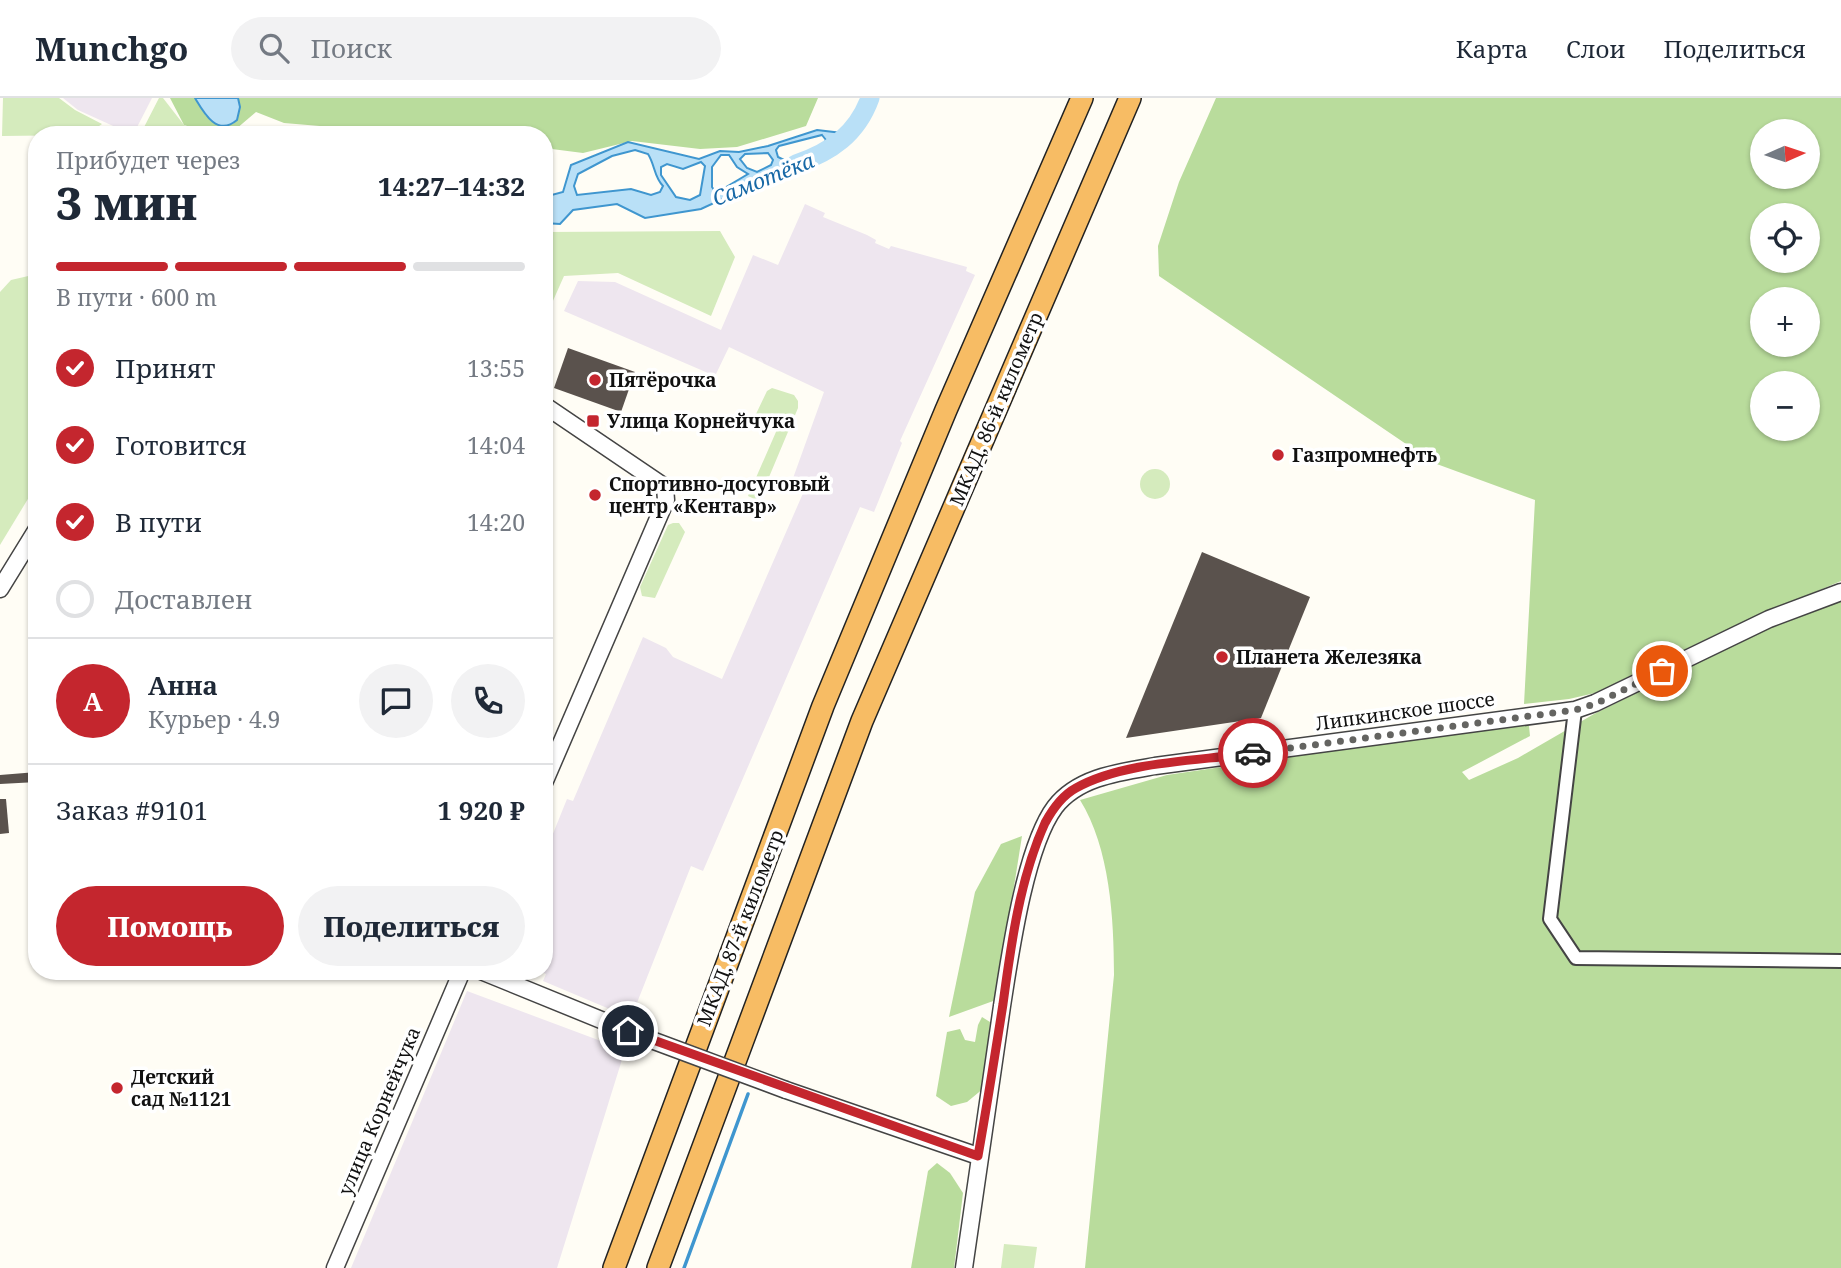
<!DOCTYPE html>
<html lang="ru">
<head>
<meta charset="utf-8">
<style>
	body { margin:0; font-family:"Noto Serif",serif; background:#f2f2f3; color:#1f2937; height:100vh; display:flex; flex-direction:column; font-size:26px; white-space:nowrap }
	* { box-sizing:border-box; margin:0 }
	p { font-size:23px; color:#747a83 }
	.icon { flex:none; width:38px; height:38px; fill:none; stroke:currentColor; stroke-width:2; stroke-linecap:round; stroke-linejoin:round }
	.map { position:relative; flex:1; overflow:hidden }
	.side { position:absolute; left:28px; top:28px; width:525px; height:854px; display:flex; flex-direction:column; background:#fff; border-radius:28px; box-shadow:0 2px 5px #0004 }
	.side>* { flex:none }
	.needle { width:46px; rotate:87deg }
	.controls { position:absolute; left:1750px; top:21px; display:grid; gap:14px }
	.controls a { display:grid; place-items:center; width:70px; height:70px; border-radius:50%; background:#fff; box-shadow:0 2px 5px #0004; font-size:35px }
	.pin { position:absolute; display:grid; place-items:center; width:60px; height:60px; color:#fff; margin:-30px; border:4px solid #fff; border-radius:50%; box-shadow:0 2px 7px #0007 }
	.courier { position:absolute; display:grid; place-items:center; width:70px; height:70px; margin:-35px; border:5px solid #c4262e; border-radius:50%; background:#fff; color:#222; box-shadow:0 2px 9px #0007 }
	.headline em { font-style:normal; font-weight:800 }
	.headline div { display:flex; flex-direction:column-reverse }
	.headline { display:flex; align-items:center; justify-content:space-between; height:119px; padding:0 28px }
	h1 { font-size:46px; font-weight:800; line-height:52px }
	.bar { display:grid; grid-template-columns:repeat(4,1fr); gap:10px 7px; align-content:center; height:84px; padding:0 28px }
	.bar i { height:9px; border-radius:5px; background:#e0e1e3 }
	.bar .selected { background:#c4262e }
	.bar p { grid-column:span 4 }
	.line { display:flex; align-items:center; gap:18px; padding:0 28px; border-top:2px solid #e0e1e3 }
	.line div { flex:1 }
	.round { display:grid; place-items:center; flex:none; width:74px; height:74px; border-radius:37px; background:#f2f2f3 }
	ol { padding:0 28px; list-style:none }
	li { display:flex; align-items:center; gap:21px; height:77px }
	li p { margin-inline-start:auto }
	li .icon { padding:7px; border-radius:50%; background:#c4262e; color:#fff; stroke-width:4 }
	li:last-child { color:#747a83 }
	li i { width:38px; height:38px; border:4px solid #e0e1e3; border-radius:50% }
	.button { display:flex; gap:14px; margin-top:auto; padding:14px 28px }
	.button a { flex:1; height:80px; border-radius:42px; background:#c4262e; color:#fff; font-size:28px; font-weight:800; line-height:80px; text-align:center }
	.button a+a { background:#f2f2f3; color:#1f2937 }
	header { display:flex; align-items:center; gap:42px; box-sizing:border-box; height:98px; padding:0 35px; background:#fff; border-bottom:2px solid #e0e1e3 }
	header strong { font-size:33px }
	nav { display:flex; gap:38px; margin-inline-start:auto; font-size:24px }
	.search { width:490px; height:63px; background:#f2f2f3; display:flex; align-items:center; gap:18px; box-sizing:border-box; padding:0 24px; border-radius:38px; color:#747a83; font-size:26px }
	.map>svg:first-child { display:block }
	.industrial { fill:#eee6ef }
	.green { fill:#d5ebbd }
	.forest { fill:#b9dc9c; fill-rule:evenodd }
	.water { fill:#b9e0f7; stroke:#3f96cf; stroke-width:2; fill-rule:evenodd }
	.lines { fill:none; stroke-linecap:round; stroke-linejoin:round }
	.stream { stroke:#3f96cf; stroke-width:3.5 }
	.river { stroke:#b9e0f7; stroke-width:19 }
	.building { fill:#5a524d }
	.minor-casing { stroke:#444; stroke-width:16 }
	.tertiary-casing { stroke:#444; stroke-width:19 }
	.trunk-casing { stroke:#222; stroke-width:24 }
	.minor { stroke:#fff; stroke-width:12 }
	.tertiary { stroke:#fff; stroke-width:16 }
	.trunk { stroke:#f7bc64; stroke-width:21 }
	.tertiary-bridge-casing { stroke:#444; stroke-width:19; stroke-linecap:butt }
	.tertiary-bridge { stroke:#fff; stroke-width:16 }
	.done { stroke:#646461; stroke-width:7; stroke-dasharray:0 12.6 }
	.route { stroke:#c4262e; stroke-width:9 }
	.poi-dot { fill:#c4262e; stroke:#fff; stroke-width:2.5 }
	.labels { text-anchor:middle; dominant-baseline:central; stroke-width:7; stroke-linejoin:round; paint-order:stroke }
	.poi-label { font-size:19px; font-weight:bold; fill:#111; stroke:#fff; text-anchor:start }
	.street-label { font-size:19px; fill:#111; stroke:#fff }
	.water-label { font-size:21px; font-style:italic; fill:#1768a6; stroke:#fff }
</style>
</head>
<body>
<header>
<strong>Munchgo</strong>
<div class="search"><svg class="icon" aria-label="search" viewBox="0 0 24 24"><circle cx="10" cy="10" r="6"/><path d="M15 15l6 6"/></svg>Поиск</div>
<nav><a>Карта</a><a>Слои</a><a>Поделиться</a></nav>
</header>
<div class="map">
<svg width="1841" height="1170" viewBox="0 0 1841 1170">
	<rect width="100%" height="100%" fill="#fffdf5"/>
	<!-- industrial -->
	<g class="industrial">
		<path d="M63,0h89l-19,37 -55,-25z"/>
		<path d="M805,106l20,9 -2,4 44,18 9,5 -1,3 14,6 2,-3 76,21 -1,4 9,4 -75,166 2,2 -28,69 -14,-5 -157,364 -12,-5 -60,152 -88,-37 3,-7 -7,-3h5v-115l23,-57 6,2 70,-164 23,11 7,9 49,22 82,-188 1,-6 -13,-4 32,-89 -95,-45 -14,29 -151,-65 14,-30 37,1 106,48 32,-75 25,10z"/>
		<path d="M467,893l158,59 -68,218h-206z"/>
	</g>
	<!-- green -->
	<g class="green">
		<path d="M3,0h56l16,12 27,14 -16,11 -84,1z"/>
		<path d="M159,0h4l21,27 20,10h-64z"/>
		<path d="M720,133l15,26 -24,59 -93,-43 -54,3 -20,45v-89z"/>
		<path d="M37,176v210l-37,61v-253l11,-12z"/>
		<path d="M772,290l22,7 4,6v7l-39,93 -11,-5 31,-71 -23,-11 11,-23z"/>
		<circle cx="1155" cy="386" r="15"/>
		<path d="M673,425h6l6,9 -30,66 -13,-2 -2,-9 28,-62z"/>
		<path d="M1004,1146l33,3 -3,21h-33z"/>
	</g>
	<!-- forest -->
	<g class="forest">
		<path d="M170,0h25l11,18 27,8 7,-17 -2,-9h580l-12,28 -69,21 -37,2 -68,-8 -49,12 -39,-5v-13h-117l-143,-12 -28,-11 -27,23h-14l-31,-10z"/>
		<path d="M1216,0h625v483l-122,52 -124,60 -26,6 -45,5 11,-204 -101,-37 -275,-187 -1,-30 21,-64zM1762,33h46v46h-46zM1762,117h46v46h-46zM1762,201h46v46h-46zM1762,285h46v46h-46z"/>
		<path d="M1841,501v669h-756l29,-293c0,-56 -4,-127 -34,-175l87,-25 335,-49h27l1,10 -68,36 7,8 49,-22 76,-44 177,-88z"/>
		<path d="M1022,738l-26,164 -47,17 26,-125 26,-48z"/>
		<path d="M982,919l8,5 -6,66 -17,14 -16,4 -15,-10 11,-64 13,-3 5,11 10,2 3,-17z"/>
		<path d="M937,1065l13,10 13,20 -9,75h-43l17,-97z"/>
	</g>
	<!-- water -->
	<g class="water">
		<path d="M195,0h43l2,9 -3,13c-20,17 -33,-7 -42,-22z"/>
		<path d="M817,32l25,3 4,6 -39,26 -24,6 -82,38 -56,9 -28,-14 -44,6 -13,14 -16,-1v-26l19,-5 8,-27 57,-23 71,17 21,-8 19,1 29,-6zM822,37l4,5c-8,15 -24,18 -40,21l-8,-4 -2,-7 3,-4zM635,52l13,4c7,11 6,23 15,32l-3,6 -9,3 -20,-6 -54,6 -3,-9 4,-12 34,-18zM768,55l5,7 -2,5 -14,7 -10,-4 -7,-9 5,-5zM721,57h8l8,12 11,7 -32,19 -4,-6v-20zM701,64l4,4 -5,29 -10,5 -14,-3 -15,-22v-8l6,-3 16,5z"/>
	</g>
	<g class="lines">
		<!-- stream -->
		<path class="stream" d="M684,1170l64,-174"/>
		<!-- river -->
		<path class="river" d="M796,66c35,-12 61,-30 74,-66"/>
	</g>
	<!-- building -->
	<g class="building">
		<path d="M568,250l67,24 -14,40 -67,-24z"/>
		<path d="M1202,454l108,45 -49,121 -135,20z"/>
		<path d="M37,674v10l-37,2v-9z"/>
		<path d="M0,701h6l3,34 -9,1z"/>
	</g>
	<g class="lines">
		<defs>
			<path id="minor" d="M1575,612l-25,209 26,39 265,3"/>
			<g id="tertiary">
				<path d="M544,307l121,82 1,13 -122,283"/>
				<path d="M0,491l37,-60"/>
				<path d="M481,873l157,64"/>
				<path d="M786,992l192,66"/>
				<path d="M335,1170l127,-297"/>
				<path d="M964,1170c12,-88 25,-175 38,-262 8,-51 23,-159 53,-199 23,-30 65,-35 100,-41l420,-56 20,-7 174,-84 72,-27"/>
			</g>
			<g id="trunk">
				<path d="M614,1170l209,-562 123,-296 136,-312"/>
				<path d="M658,1170l204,-547 268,-623"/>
			</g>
		</defs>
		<!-- minor casing -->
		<use href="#minor" class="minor-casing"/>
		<!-- tertiary casing -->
		<use href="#tertiary" class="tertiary-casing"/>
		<!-- trunk casing -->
		<use href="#trunk" class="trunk-casing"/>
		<!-- minor -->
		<use href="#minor" class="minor"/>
		<!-- tertiary -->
		<use href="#tertiary" class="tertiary"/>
		<!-- trunk -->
		<use href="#trunk" class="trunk"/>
		<defs>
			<path id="tertiary-bridge" d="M638,937l148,55"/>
		</defs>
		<!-- tertiary-bridge casing -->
		<use href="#tertiary-bridge" class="tertiary-bridge-casing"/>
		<!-- tertiary-bridge -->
		<use href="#tertiary-bridge" class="tertiary-bridge"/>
	</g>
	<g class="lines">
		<!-- done -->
		<path class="done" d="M1253,655l322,-43 20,-6 67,-33"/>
		<!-- route -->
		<path class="route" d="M628,933l350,125c9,-51 17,-101 25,-152 8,-60 17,-126 42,-181 7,-13 18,-28 31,-35 48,-27 123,-27 177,-35"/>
	</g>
	<!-- markers -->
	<g class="poi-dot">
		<circle cx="595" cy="282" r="7"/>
		<rect x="586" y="316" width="14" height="14" rx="3.5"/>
		<circle cx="1278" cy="357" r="7"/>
		<circle cx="595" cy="397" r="7"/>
		<circle cx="1222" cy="559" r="7"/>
		<circle cx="117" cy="990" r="7"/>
	</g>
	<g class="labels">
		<!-- poi labels -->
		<g class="poi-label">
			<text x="609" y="282">Пятёрочка</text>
			<text x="607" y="323">Улица Корнейчука</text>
			<text x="1292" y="357">Газпромнефть</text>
			<text x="609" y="386">Спортивно-досуговый<tspan x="609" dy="22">центр «Кентавр»</tspan></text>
			<text x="1236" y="559">Планета Железяка</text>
			<text x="131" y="979">Детский<tspan x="131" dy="22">сад №1121</tspan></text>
		</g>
		<!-- street labels -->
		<g class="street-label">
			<text transform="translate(996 311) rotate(-67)">МКАД, 86-й километр</text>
			<text transform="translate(1405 613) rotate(-8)">Липкинское шоссе</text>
			<text transform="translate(740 830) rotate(-69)">МКАД, 87-й километр</text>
			<text transform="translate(379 1013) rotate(-67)">улица Корнейчука</text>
		</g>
		<!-- water labels -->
		<g class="water-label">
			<text transform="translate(763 81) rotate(-22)">Самотёка</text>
		</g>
	</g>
</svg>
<div class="controls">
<a><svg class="needle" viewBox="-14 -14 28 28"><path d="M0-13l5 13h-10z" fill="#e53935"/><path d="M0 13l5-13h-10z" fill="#747a83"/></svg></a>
<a><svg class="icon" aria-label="locate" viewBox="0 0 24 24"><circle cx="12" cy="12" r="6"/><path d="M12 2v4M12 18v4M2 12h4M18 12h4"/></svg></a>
<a>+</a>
<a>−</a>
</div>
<div class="pin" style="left:1662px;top:573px;background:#ea580c"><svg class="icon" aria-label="bag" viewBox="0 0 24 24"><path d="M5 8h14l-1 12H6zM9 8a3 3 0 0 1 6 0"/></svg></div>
<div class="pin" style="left:628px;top:933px;background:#1f2937"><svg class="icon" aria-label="home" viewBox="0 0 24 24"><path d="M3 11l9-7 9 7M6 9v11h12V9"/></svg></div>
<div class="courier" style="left:1253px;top:655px"><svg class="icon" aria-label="car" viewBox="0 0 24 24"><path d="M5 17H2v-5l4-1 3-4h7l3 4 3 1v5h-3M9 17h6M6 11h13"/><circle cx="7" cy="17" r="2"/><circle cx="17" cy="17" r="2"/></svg></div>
<section class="side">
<div class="headline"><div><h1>3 мин</h1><p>Прибудет через</p></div><em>14:27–14:32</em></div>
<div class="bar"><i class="selected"></i><i class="selected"></i><i class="selected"></i><i></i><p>В пути · 600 m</p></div>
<ol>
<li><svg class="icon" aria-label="check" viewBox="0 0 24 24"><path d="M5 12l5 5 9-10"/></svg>Принят<p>13:55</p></li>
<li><svg class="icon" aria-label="check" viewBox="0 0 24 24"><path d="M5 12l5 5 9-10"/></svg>Готовится<p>14:04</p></li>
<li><svg class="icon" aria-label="check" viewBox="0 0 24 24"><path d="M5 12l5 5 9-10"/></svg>В пути<p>14:20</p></li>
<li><i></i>Доставлен</li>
</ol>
<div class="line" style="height:126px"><b class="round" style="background:#c4262e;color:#fff">А</b><div><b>Анна</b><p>Курьер · 4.9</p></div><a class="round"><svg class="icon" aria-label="chat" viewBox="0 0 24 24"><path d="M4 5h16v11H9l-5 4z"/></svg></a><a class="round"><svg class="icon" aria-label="phone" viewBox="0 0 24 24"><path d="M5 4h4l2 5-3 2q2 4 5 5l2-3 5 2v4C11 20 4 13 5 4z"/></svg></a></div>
<div class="line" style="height:91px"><div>Заказ #9101</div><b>1 920 ₽</b></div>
<div class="button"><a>Помощь</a><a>Поделиться</a></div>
</section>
</div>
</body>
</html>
